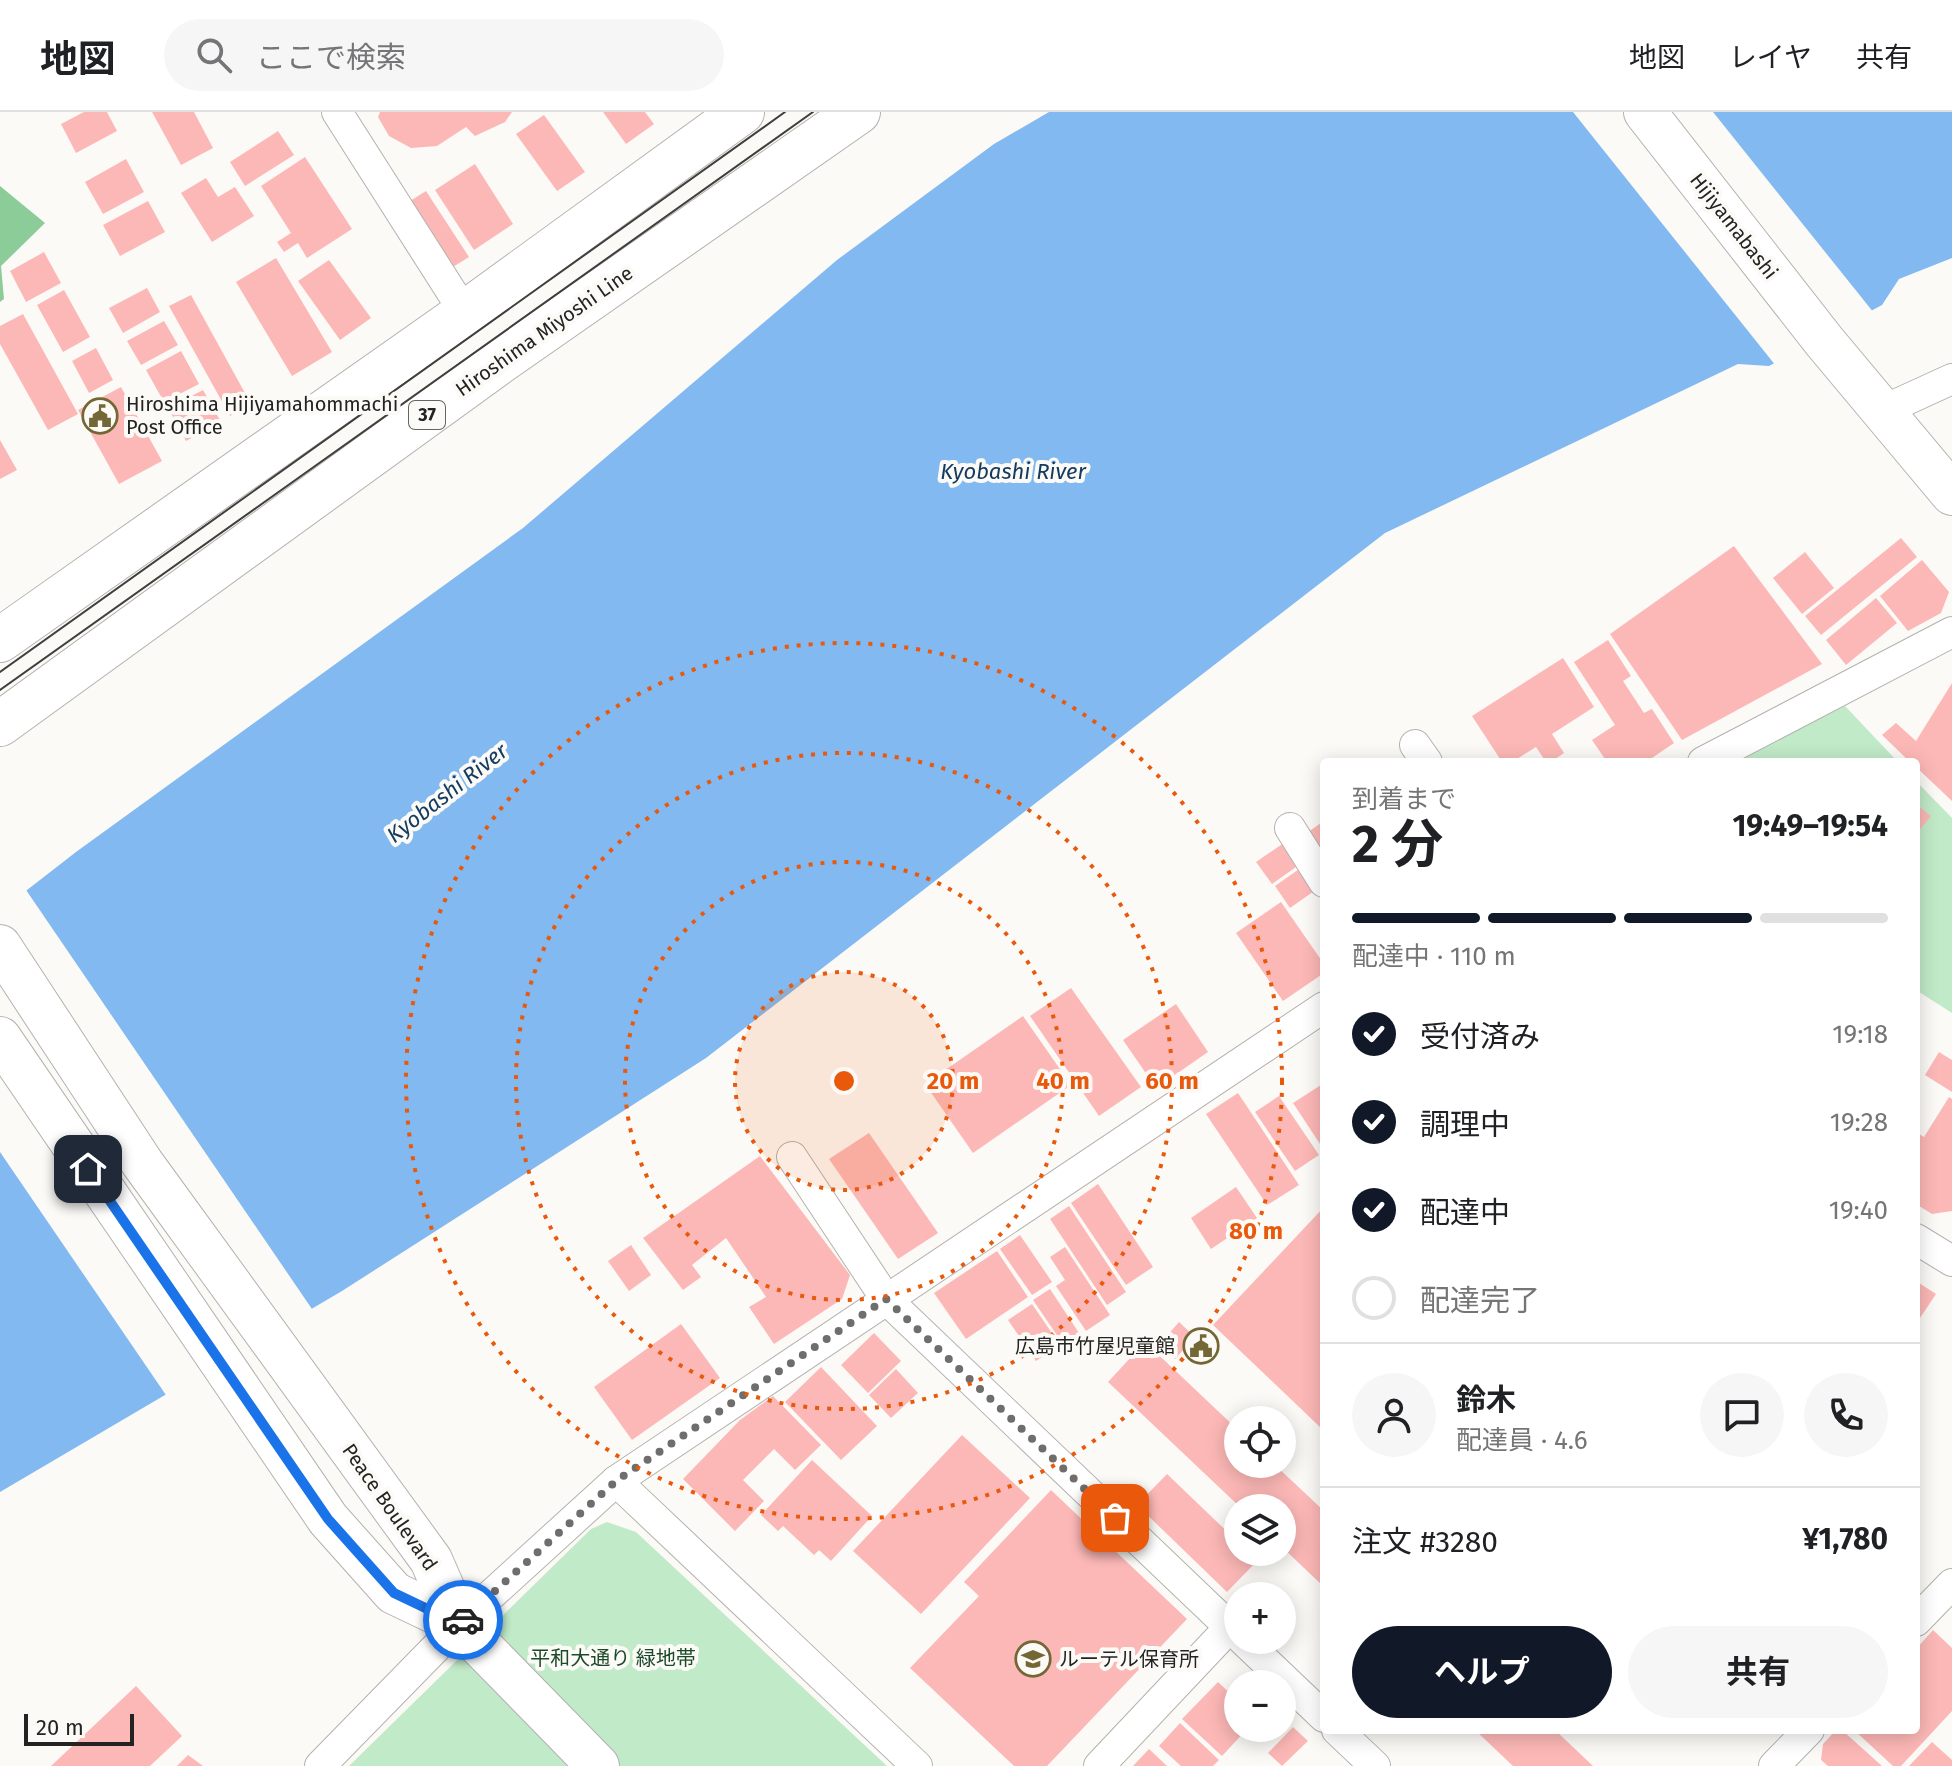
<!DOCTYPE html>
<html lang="ja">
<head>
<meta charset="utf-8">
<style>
	body { margin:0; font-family:"Fira Sans","Noto Sans JP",sans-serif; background:#f6f6f6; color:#202124; height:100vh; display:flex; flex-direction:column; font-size:30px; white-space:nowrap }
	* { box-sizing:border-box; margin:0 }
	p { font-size:26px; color:#757577 }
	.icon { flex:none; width:44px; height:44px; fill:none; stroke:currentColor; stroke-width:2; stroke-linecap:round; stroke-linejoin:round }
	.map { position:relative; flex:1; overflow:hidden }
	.details { position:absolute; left:1320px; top:646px; width:600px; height:976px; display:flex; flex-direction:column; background:#fff; border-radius:8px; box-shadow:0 4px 20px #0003 }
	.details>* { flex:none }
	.controls { position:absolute; left:1224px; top:1294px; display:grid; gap:16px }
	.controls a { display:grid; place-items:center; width:72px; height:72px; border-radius:50%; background:#fff; box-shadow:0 4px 20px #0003; font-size:40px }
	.scale { position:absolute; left:24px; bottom:20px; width:110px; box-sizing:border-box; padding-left:8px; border:4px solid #232321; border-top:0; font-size:22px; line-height:28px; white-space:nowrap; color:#232321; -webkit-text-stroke:6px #fcfaf6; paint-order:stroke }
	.pin { position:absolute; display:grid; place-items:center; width:68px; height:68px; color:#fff; margin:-34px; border-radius:16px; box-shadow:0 4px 12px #0006 }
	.courier { position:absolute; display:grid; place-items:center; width:80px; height:80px; margin:-40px; border:6px solid #1a73e8; border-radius:50%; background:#fff; color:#222; box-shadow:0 2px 10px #0007 }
	.headline em { font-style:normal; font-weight:700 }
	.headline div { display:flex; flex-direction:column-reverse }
	.headline { display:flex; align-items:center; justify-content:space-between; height:136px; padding:0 32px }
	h1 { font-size:52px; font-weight:700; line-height:60px }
	.bar { display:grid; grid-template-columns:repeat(4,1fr); gap:12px 8px; align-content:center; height:96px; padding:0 32px }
	.bar i { height:10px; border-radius:6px; background:#e0e0e0 }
	.bar .current { background:#111827 }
	.bar p { grid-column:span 4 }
	.line { display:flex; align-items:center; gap:20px; padding:0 32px; border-top:2px solid #e0e0e0 }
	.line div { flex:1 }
	.round { display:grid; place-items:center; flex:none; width:84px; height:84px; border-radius:42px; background:#f6f6f6 }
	ol { padding:0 32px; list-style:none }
	li { display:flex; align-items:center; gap:24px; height:88px }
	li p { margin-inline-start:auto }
	li .icon { padding:8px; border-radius:50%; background:#111827; color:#fff; stroke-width:4 }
	li:last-child { color:#757577 }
	li i { width:44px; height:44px; border:4px solid #e0e0e0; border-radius:50% }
	.cta { display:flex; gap:16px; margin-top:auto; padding:16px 32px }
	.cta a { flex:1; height:92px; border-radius:48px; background:#111827; color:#fff; font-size:32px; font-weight:700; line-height:92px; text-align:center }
	.cta a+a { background:#f6f6f6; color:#202124 }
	header { display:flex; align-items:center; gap:48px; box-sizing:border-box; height:112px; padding:0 40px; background:#fff; border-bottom:2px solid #e0e0e0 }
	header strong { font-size:38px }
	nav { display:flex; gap:44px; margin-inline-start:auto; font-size:28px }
	.search { width:560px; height:72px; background:#f6f6f6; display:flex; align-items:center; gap:20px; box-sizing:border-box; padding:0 28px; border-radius:44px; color:#757577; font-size:30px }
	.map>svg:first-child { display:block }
	.green { fill:#c1eac8 }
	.forest { fill:#8bcc99 }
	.water { fill:#82b9f0 }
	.pier { fill:#fcfaf6 }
	.building { fill:#fcb8b6 }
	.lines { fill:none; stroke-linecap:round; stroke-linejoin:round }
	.street-casing { stroke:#b4b2ae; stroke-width:32 }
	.secondary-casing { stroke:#b4b2ae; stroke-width:44 }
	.primary-casing { stroke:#b4b2ae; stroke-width:46 }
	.street { stroke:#fff; stroke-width:30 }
	.secondary { stroke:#fff; stroke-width:42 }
	.primary { stroke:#fff; stroke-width:44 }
	.tram { stroke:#403f3d; stroke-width:2 }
	.done { stroke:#6f6e6c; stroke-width:8; stroke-dasharray:0 14.4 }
	.route { stroke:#1a73e8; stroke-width:10 }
	.ring { fill:none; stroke:#e8590c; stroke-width:4; stroke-dasharray:4 8 }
	.labels { text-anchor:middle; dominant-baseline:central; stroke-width:8; stroke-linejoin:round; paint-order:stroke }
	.shield { fill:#fcfaf6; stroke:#646461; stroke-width:2 }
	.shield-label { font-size:18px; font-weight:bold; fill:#232321 }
	.street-label { font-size:20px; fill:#232321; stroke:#fcfaf6 }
	.poi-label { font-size:20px; fill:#232321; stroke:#fcfaf6; text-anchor:start }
	.park-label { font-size:20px; fill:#1a4a28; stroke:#fcfaf6 }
	.water-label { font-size:22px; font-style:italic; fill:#143c60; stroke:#fcfaf6 }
	.centre { fill:#e8590c; stroke:#fcfaf6; stroke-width:4 }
	.ring-label { font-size:24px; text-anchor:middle; font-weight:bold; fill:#e8590c; stroke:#fcfaf6; stroke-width:8; stroke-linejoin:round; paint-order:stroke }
</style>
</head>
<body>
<header>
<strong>地図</strong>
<div class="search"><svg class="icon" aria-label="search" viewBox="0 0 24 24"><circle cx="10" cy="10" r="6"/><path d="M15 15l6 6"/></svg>ここで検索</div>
<nav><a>地図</a><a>レイヤ</a><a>共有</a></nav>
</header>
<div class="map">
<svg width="1952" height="1654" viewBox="0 0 1952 1654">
	<rect width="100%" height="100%" fill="#fcfaf6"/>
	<!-- green -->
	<g class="green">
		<path d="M1845,594l53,56h-164z"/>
		<path d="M1916,669l36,37v195l-36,-23z"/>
		<path d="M607,1410l29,10 251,234h-538l242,-237z"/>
	</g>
	<!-- forest -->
	<path class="forest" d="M0,74l45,37 -44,43 3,33 -4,3z"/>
	<!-- water -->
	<path class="water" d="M1049,0h903v146l-53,21 -17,26 -113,61 -31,-2 -353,169 -679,525 -364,233 -342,201v-581l76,-59 447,-324 314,-268 157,-116z"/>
	<!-- pier -->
	<g class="pier">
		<path d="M1573,0h140l161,201 -98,53z"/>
		<path d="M24,775l290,425 -146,86 -168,-246v-246z"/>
	</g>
	<!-- building -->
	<g class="building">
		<path d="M84,0h23l10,19 -41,22 -15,-29z"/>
		<path d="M152,0h42l19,36 -32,17z"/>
		<path d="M380,0h132l-7,10 -30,14 -9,-9 -29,19 -26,2 -22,-12 -11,-19z"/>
		<path d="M603,0h42l9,12 -28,20z"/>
		<path d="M544,3l41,57 -28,19 -41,-57z"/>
		<path d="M278,19l16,24 -49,31 -15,-24z"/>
		<path d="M305,45l47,72 -45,29 -9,-15 -14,9 -7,-10 14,-9 -30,-47z"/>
		<path d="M126,47l18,33 -41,22 -18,-32z"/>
		<path d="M475,52l38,60 -39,26 -39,-60z"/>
		<path d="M206,66l12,19 17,-10 19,29 -42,26 -31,-49z"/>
		<path d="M426,79l43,66 -24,15 -43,-66z"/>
		<path d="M148,89l17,31 -45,24 -17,-31z"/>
		<path d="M44,140l17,31 -35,19 -16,-31z"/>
		<path d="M276,146l56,94 -40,24 -56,-94z"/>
		<path d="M329,148l42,58 -31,22 -42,-59z"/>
		<path d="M147,176l13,24 -37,21 -14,-25z"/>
		<path d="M64,178l26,47 -27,15 -26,-47z"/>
		<path d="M191,183l60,109 -21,12 -61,-110z"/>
		<path d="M23,202l55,100 -30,16 -48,-86v-18z"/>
		<path d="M164,209l14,24 -37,20 -14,-24z"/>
		<path d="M96,236l17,32 -24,13 -17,-32z"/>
		<path d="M181,239l18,33 -35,18 -18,-32z"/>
		<path d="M121,275l41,74 -43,23 -41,-74z"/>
		<path d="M203,278l18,32 -35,19 -18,-33z"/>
		<path d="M0,328l17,30 -17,9z"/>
		<path d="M1901,426l16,19 -96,78 -16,-19z"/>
		<path d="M1734,434l88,118 -140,76 -72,-106z"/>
		<path d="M1805,440l29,36 -32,26 -29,-36z"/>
		<path d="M1922,448l27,32 -8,21 -33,18 -28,-35z"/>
		<path d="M1876,486l21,25 -51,42 -20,-25z"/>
		<path d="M1608,528l23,36 -8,5 21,32 8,-4 22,34 -28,19h-39l-15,-22 23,-15 -41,-63z"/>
		<path d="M1563,546l31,49 -42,27 12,19 -13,9h-5l-10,-15 -24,15h-10l-30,-46z"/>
		<path d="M1952,571v118l-36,-34v-5h-6l-28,-27 14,-12 20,18z"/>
		<path d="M1916,692l15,12 -15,18z"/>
		<path d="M1324,709v34l-16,-23z"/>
		<path d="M1291,726l15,22 -34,24 -16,-22z"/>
		<path d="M1305,753l15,22 -30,21 -15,-22z"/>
		<path d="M1281,790l43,62v9l-41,28 -47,-68z"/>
		<path d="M1071,876l70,99 -42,29 -69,-100z"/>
		<path d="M1176,892l32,48 -52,36 -33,-48z"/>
		<path d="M1023,904l48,69 -98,68 -48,-69z"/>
		<path d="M1939,940l13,8v32l-27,-17z"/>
		<path d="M1324,971v67l-31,-47z"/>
		<path d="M1238,981l61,92 -32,20 -61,-91z"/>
		<path d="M1279,984l40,59 -24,16 -40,-59z"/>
		<path d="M1949,985l3,2v112l-20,3 -16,-10v-72l8,5z"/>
		<path d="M869,1021l69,100 -40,26 -69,-100z"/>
		<path d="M760,1044l90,119 -8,24 -68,45 -25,-37 17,-10 -40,-59 -34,27 9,12 -18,13 -40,-52z"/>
		<path d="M1098,1072l55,83 -27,18 -55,-82z"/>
		<path d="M1236,1075l21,31 -46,31 -20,-31z"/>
		<path d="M1069,1094l57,86 -19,13 -57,-86z"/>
		<path d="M1324,1095v218l-3,3 -108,-103z"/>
		<path d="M1020,1123l32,47 -20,13 -32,-46z"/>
		<path d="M631,1133l20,30 -22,16 -21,-30z"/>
		<path d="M1065,1135l45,68 -24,16 -30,-45 9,-6 -15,-23z"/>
		<path d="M997,1139l31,46 -62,42 -32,-46z"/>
		<path d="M1916,1169l20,13 -16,24 -4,-2z"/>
		<path d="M1050,1177l29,44 -16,11 -30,-44z"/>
		<path d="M1032,1192l28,41 -24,16 -28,-41z"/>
		<path d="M1179,1210l16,15 -20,22 -16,-14z"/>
		<path d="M681,1212l39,54 -88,62 -38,-53z"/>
		<path d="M874,1221l27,28 -33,32 -27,-28z"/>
		<path d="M1145,1230l93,88v34h36l50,47v76l-42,-40v-39h-41l-133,-126z"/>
		<path d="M821,1255l56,59 -36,34 -56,-58z"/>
		<path d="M896,1257l22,24 -27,25 -22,-23z"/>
		<path d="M773,1284l48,49 -26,25 -21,-21 -31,31 21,21 -29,30 -52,-52 57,-59z"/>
		<path d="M962,1323l68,63 -109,116 -68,-63z"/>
		<path d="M812,1348l60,56 -41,45 -12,-11 -5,5 -31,-29 -5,5 -17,-16z"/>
		<path d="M1167,1362l71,68v10h10l9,9 -30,31 -90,-87z"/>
		<path d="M1051,1378l136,129 -140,147h-33l-104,-98 69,-72 -15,-14z"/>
		<path d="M1933,1518l19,18v63l-51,55h-8l-39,-36h62v-81z"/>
		<path d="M1218,1570l20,19v27h10l-26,28 -40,-37z"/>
		<path d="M136,1574l46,50 -32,30h-99z"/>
		<path d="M1180,1611l39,37 -6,6h-32l-22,-20z"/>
		<path d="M1293,1615l15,14 -26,25 -14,-13z"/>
		<path d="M1475,1618h80l38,36h-80z"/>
		<path d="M1836,1618h6l40,36h-54l-7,-6 2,-16z"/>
		<path d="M1932,1630l20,18v6h-43z"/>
		<path d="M1149,1637l18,17h-34z"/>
		<path d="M188,1643l15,11h-26z"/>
	</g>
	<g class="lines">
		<defs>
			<g id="street">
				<path d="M337,0l128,201"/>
				<path d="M1882,299l70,-32"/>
				<path d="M1415,633l12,17"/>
				<path d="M1703,650l249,-130"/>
				<path d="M1290,716l34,54"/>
				<path d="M792,1045l94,142 352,336"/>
				<path d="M1916,1127l36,22"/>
				<path d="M616,1369l301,285"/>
				<path d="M1916,1509l36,-37"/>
				<path d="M1243,1528l81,77"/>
				<path d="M1337,1618l38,36"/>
				<path d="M320,1654l139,-142 157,-143 708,-474"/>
				<path d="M1099,1654l131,-139"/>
				<path d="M1774,1654l35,-36"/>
			</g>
			<g id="secondary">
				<path d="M1645,0l179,229 128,153"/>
				<path d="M0,834l143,218 288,396 28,64 139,142"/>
				<path d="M0,926l328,481 66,74 65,31"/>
			</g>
			<g id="primary">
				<path d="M0,528l465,-327 277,-201"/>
				<path d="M0,612l498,-361 360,-251"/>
			</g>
		</defs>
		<!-- street casing -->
		<use href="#street" class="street-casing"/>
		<!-- secondary casing -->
		<use href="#secondary" class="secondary-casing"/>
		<!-- primary casing -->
		<use href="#primary" class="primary-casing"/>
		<!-- street -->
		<use href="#street" class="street"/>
		<!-- secondary -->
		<use href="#secondary" class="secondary"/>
		<!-- primary -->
		<use href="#primary" class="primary"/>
		<!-- tram -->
		<g class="tram">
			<path d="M0,560l785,-560"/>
			<path d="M0,578l813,-578"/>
		</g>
	</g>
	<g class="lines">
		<!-- done -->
		<path class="done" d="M463,1508l153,-139 270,-182 229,219"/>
		<!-- route -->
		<path class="route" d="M88,1057l240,350 66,74 65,31 4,-4"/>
	</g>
	<!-- distance rings -->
	<circle cx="844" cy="969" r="109" fill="#e8590c" fill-opacity=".12"/>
	<g class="ring">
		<circle cx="844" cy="969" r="109"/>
		<circle cx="844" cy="969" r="219"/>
		<circle cx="844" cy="969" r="328"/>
		<circle cx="844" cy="969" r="438"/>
	</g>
	<!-- icons -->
	<defs>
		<symbol id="civic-ring" viewBox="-11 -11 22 22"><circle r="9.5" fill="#fcfaf6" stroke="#736835" stroke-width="1.5"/><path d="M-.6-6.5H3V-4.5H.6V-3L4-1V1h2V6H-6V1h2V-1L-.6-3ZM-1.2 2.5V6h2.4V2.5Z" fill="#736835"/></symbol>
		<symbol id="school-ring" viewBox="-11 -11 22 22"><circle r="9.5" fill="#fcfaf6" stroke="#736835" stroke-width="1.5"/><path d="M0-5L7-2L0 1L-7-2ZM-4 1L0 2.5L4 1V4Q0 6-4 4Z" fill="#736835"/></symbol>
	</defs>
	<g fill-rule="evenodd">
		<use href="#civic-ring" x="80" y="284" width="40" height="40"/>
		<use href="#civic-ring" x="1181" y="1214" width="40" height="40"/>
		<use href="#school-ring" x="1013" y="1527" width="40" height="40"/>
	</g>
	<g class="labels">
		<!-- shield labels -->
		<rect class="shield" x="409" y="289" width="36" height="28" rx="6"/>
		<g class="shield-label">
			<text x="427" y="303">37</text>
		</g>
		<!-- street labels -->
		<g class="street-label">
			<text transform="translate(1734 114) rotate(52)">Hijiyamabashi</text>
			<text transform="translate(544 219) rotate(-35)">Hiroshima Miyoshi Line</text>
			<text transform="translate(390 1395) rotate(55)">Peace Boulevard</text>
		</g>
		<!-- poi labels -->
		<g class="poi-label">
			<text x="126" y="292">Hiroshima Hijiyamahommachi<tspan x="126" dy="23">Post Office</tspan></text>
			<text x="1175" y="1234" text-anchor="end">広島市竹屋児童館</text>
			<text x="1059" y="1547">ルーテル保育所</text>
		</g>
		<!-- park labels -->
		<g class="park-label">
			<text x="613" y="1546">平和大通り 緑地帯</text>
		</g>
		<!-- water labels -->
		<g class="water-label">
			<text x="1013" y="359">Kyobashi River</text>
			<text transform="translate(447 681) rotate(-38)">Kyobashi River</text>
		</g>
	</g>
	<circle cx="844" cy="969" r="12" class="centre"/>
	<g class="ring-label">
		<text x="953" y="977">20 m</text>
		<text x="1063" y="977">40 m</text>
		<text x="1172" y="977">60 m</text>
		<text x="1256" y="1127">80 m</text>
	</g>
</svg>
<div class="controls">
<a><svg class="icon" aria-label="locate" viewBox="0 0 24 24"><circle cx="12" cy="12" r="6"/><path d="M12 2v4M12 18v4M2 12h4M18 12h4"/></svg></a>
<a><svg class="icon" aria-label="layers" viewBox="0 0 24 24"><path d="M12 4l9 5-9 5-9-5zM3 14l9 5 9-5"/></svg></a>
<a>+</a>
<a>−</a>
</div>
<div class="scale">20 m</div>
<div class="pin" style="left:1115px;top:1406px;background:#ea580c"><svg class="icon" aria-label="bag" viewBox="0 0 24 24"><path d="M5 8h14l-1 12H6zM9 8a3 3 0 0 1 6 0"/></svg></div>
<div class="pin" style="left:88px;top:1057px;background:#1f2937"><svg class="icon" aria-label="home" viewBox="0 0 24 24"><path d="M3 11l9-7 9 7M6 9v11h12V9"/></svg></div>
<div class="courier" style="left:463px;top:1508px"><svg class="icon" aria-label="car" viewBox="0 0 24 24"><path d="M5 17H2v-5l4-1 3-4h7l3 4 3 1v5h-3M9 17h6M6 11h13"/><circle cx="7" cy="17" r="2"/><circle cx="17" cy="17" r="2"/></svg></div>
<section class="details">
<div class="headline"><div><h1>2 分</h1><p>到着まで</p></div><em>19:49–19:54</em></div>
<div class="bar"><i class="current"></i><i class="current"></i><i class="current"></i><i></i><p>配達中 · 110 m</p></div>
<ol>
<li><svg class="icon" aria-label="check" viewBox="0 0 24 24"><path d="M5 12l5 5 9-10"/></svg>受付済み<p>19:18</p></li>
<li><svg class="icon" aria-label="check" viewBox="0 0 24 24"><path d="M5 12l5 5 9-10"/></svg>調理中<p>19:28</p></li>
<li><svg class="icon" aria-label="check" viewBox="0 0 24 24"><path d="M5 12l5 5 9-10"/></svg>配達中<p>19:40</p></li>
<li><i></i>配達完了</li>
</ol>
<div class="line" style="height:144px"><a class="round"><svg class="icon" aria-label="person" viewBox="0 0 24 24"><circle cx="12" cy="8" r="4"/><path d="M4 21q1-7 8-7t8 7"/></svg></a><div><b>鈴木</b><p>配達員 · 4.6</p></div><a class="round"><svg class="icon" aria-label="chat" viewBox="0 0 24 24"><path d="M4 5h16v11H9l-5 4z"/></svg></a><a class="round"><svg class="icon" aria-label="phone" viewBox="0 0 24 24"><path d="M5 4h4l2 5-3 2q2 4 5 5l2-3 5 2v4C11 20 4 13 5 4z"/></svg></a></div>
<div class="line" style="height:104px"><div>注文 #3280</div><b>¥1,780</b></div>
<div class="cta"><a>ヘルプ</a><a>共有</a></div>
</section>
</div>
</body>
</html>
